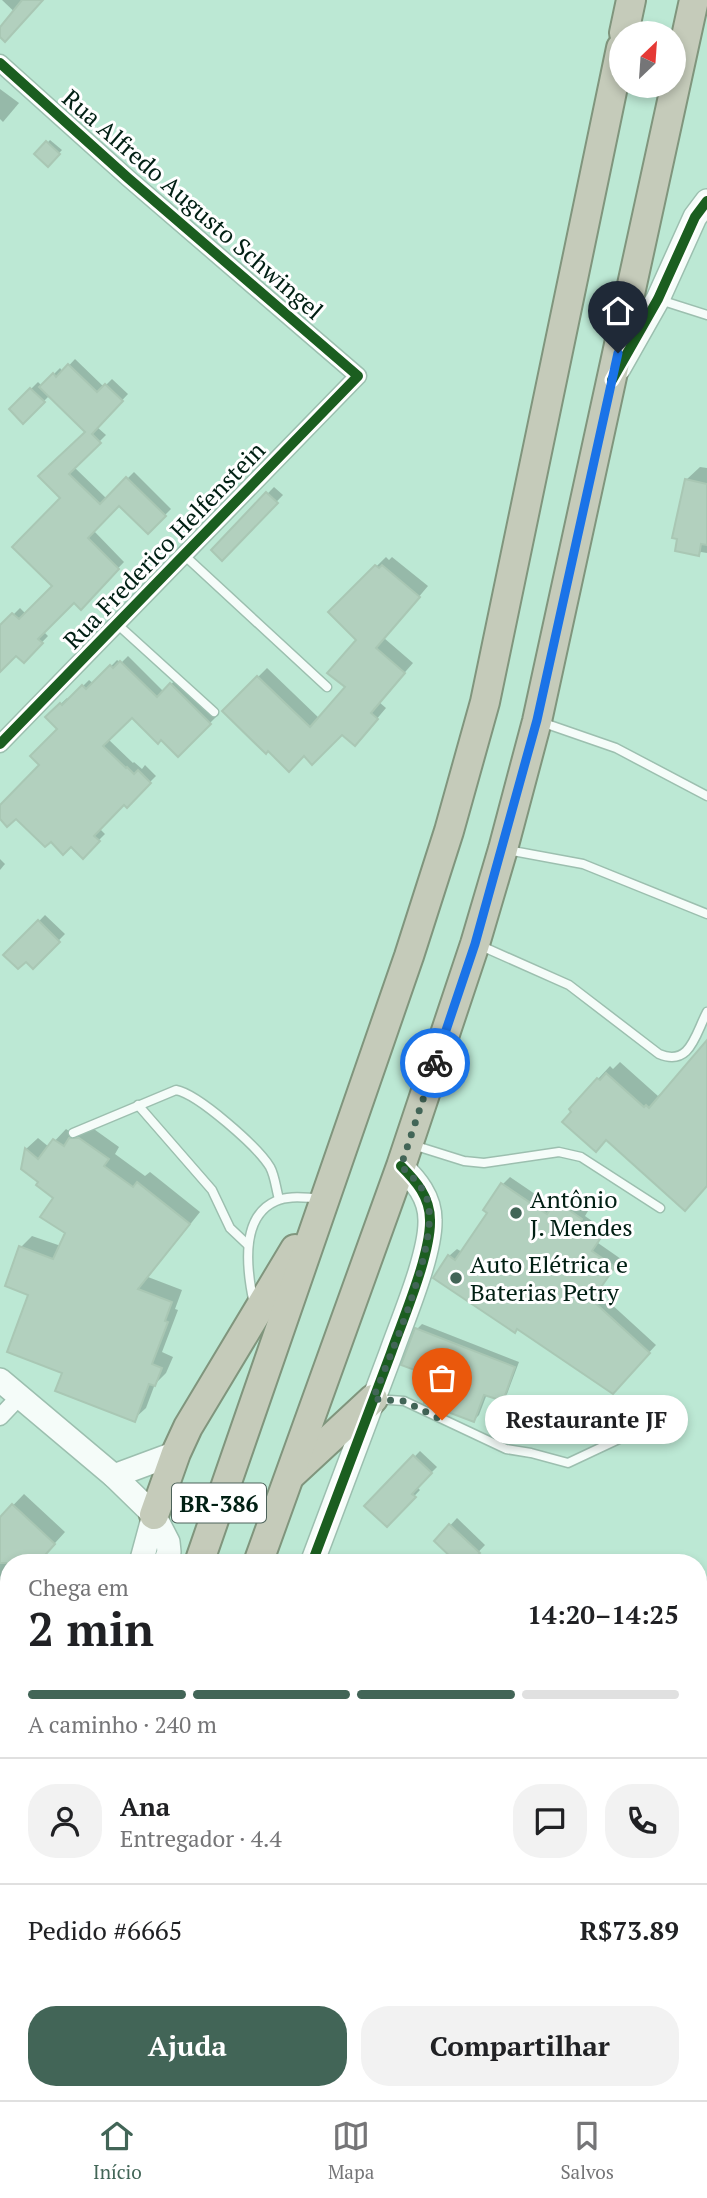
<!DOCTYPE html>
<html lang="pt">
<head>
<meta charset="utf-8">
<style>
	body { margin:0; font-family:"PT Serif",serif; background:#f2f2f2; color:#202124; height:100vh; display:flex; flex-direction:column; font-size:26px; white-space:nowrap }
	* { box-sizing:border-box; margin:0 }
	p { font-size:23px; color:#757577 }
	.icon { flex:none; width:38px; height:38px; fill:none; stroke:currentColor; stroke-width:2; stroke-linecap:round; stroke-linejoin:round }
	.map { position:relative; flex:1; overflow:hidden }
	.details { position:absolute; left:0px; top:1554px; width:707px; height:546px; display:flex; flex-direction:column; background:#fff; border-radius:28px 28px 0 0; box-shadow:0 4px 10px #0003 }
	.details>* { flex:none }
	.needle { width:46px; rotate:25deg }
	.controls { position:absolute; left:609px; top:21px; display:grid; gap:14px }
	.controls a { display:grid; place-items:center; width:77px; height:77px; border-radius:50%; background:#fff; box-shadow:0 4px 10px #0003; font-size:35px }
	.pin { position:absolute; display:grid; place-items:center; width:60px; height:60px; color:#fff; margin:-72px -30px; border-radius:50% 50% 50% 0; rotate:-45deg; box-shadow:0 0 7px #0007 }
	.pin .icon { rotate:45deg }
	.courier { position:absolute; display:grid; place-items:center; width:70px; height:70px; margin:-35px; border:5px solid #1a73e8; border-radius:50%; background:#fff; color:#222; box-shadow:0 2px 9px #0007 }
	.bubble { position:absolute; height:49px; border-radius:24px; background:#fff; box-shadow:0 4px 10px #0003; font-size:23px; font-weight:700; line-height:49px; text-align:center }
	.headline em { font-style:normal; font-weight:700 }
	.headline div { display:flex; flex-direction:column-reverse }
	.headline { display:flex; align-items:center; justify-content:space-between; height:119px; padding:0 28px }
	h1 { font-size:46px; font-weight:700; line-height:52px }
	.bar { display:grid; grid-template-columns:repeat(4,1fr); gap:10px 7px; align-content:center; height:84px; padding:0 28px }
	.bar i { height:9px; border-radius:5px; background:#e0e0e0 }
	.bar .active { background:#426557 }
	.bar p { grid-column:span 4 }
	.line { display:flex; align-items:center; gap:18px; padding:0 28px; border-top:2px solid #e0e0e0 }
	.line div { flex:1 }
	.round { display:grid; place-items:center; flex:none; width:74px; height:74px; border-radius:28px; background:#f2f2f2 }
	.cta { display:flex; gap:14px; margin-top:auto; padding:14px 28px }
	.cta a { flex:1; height:80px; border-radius:28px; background:#426557; color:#fff; font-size:28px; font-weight:700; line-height:80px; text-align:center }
	.cta a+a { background:#f2f2f2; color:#202124 }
	.tab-bar { display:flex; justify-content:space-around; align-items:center; height:98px; border-top:2px solid #e0e0e0; background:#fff; font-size:19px; color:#757577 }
	.tab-bar a { display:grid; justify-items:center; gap:4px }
	.tab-bar .active { color:#426557 }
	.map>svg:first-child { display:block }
	.shadow { fill:#0003 }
	.building { fill:#b2d0be; stroke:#a9c7b4; stroke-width:2 }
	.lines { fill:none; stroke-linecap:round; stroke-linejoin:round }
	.lane-casing { stroke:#9cbfaf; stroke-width:11 }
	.street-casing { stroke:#9cbfaf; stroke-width:19 }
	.secondary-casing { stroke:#9cbfaf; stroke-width:26 }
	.highway-casing { stroke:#80957d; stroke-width:32 }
	.lane { stroke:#f5fcf9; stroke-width:8 }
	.street { stroke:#f5fcf9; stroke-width:16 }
	.secondary { stroke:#f5fcf9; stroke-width:23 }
	.highway { stroke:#c5cbba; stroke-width:28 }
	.cycleway-casing { stroke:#fff; stroke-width:15 }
	.cycleway { stroke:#1b5e20; stroke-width:10 }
	.done { stroke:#426557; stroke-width:7; stroke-dasharray:0 12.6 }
	.route { stroke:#1a73e8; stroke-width:9 }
	.poi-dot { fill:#426557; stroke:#fff; stroke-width:2.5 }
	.labels { text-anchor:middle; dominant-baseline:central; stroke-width:6; stroke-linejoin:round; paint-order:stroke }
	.shield { fill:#fff; stroke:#4c625a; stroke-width:2 }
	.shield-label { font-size:23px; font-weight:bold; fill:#001f13 }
	.street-label { font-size:24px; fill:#001f13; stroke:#fff }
	.poi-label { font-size:24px; fill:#001f13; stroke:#fff; text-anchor:start }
</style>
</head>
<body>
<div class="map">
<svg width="707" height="2100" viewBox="0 0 707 2100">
	<rect width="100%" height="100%" fill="#bce8d4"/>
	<!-- shadow -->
	<g class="shadow">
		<path d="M2,0h40l-19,20z"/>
		<path d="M0,89l19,14 -16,19 -3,-3z"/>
		<path d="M50,140l12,10 -14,15 -11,-11z"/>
		<path d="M75,359l29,28 8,-8 16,15 -31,33 9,8 -32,32 33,32 27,-27 37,37 -23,23 -29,-28 -26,26 31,32 -43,45 -7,-7 -31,31 5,5 -24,25 -8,-8 -16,16v-41l20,-20 6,6 28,-28 9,-88 -23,-22 47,-44 -37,-37 -27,27 -12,-13 27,-27 4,4 18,-18 3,4z"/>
		<path d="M700,467l7,1v85l-6,-1 -3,2 -12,-74z"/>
		<path d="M274,487l9,8 -61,63 -9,-8z"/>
		<path d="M386,557l3,3 3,-3 36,29 -44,52 29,25 -34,39 7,6 -22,26 -22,-2 -38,22 -80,-43 43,-43 53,51 27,-32 11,-47 -28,-28z"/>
		<path d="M128,656l36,36 13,-14 39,39 -38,38 -46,-40 -24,24 25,24 1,-1 8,7 3,-4 11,11 -29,29 -3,-3 -25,26 6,6 -22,22 -12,-11 -20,-6 -35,-22 -16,-1v-2l42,-49 17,-36 -12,-12 20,-19 2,2 20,-20 5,4 23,-24 4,3z"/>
		<path d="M0,859l5,5 -5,6z"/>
		<path d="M45,915l20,19 -32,33 -7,-8 -20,-4z"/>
		<path d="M707,1043v142l-109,-106 12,-13 3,3 7,-7 38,34 2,-2 2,2z"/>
		<path d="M91,1127l28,20 -4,7 30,22 5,-4 50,40 -52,65 34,13 -7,19 3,1 -16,42 11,5 -7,16 -11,11 -9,24 -12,11 -70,-47 -33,-78 -10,-47 11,-11 29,10 6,-13 -12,-36 -32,-29 3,-19 12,-11 11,9 17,-18 9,6z"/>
		<path d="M510,1177l44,30 11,-12 23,16 -3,5 21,15 -8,12 23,16 -23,33 58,53 -36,39 -171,-128 8,-7 5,3 27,-40 13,-27z"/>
		<path d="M422,1324l97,38 -12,32 -5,5 -15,-5 -8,21 -5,5 -38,-44 -19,-47z"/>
		<path d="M420,1451l17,16 -20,20 3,3 -33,35 -20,-19z"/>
		<path d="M24,1494l41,38 -28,31h-28v30l-9,9v-83z"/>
		<path d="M457,1518l28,27 -17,18 -32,-22z"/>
		<path d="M707,1657v30l-8,9 8,8v17l-9,9v-69l2,3z"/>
		<path d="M698,1781l8,7 -8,8z"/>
		<path d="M707,1978v15l-8,-7z"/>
		<path d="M250,2091h82l26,3 -1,6h-108z"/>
	</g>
	<!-- building -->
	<g class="building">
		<path d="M22,0h21l-38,42 -5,-5v-10z"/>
		<path d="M46,141l14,13 -12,13 -14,-13z"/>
		<path d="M68,364l29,28 8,-8 18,17 -31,33 9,9 -32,31 31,30 26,-27 40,39 -18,18 -29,-28 -31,32 31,31 -38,41 -7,-7 -36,36 5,4 -19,20 -8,-7 -16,16v-47l12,-12 7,6 33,-33 -40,-39 48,-49 -22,-22 47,-44 -46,-45 14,-14 3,4z"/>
		<path d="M30,388l15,14 -22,22 -14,-15z"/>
		<path d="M685,479l22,5v61l-6,-1 -2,12 -24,-5 2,-12 -5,-1z"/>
		<path d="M266,492l12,11 -56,58 -11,-11z"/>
		<path d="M375,565l4,3 3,-3 38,32 -44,51 29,25 -34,40 7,6 -23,27 -13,-11 -30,30 -8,-9 -15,16 -21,-21 -2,3 -44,-43 35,-35 53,51 35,-40 -18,-14 29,-33 -28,-28z"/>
		<path d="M120,661l37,36 13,-14 41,41 -33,33 -17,-17 -3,4 -26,-26 -29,28 23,22 1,-1 7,7 4,-4 13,13 -24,25 -3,-3 -30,31 6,5 -17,18 -12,-12 -8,8 -12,-13 -6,5 -29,-28 -9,8 -7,-8v-14l39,-40 -9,-9 27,-27 -12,-12 15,-14 2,2 20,-20 4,4 24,-24 3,3z"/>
		<path d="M38,920l22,22 -27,27 -7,-7 -8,7 -15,-14z"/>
		<path d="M707,1040v146l-22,25 -79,-71 -10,12 -34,-30 9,-10 -2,-3 28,-31 3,2 6,-7 38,34 2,-2 3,3z"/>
		<path d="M69,1138h10l30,21 -5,7 29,21 4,-5 53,42 -52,65 34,13 -7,19 3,1 -16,42 10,4 -7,18 -6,-2 -14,38 -80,-31 7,-18 -55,-21 21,-57 -23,-9 14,-40 34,13 12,-26 -25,-16 13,-19 -17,-13 2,-3 -17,-13 4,-21 13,11 15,-20 11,7z"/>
		<path d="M501,1183l46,31 9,-13 26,18 -3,5 21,15 -8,12 23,16 -23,33 58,53 -37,41 -96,-65 -2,4 -82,-55 15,-23 7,5 32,-47 -4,-3z"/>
		<path d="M415,1328l100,39 -12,34 -19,-6 -10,27 -50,-19 10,-26 -33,-12z"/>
		<path d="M413,1455l19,18 -20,21 4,3 -29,30 -23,-21z"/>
		<path d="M12,1504l43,40 -17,19h-38v-46z"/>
		<path d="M449,1524l31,29 -10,10h-13l-23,-22z"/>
	</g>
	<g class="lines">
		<defs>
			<g id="lane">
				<path d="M660,300l47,15"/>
				<path d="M184,555l143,132"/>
				<path d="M117,624l97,88"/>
				<path d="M541,722l75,26 91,48"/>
				<path d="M507,850l76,14 124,50"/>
				<path d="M479,945l90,40 90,69c31,13 36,-19 48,-42"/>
				<path d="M138,1105l74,85 18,38 18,17"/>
				<path d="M73,1133l103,-43c22,4 82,57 94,77 5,9 6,22 9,32"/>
				<path d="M413,1145l51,16 20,2 75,-11 22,5 79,51"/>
				<path d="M254,1304c-7,-32 -15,-87 22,-103 13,-6 30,-3 44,-3"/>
				<path d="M376,1399l28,2 102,48 25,4 37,10 83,-39"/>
			</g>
			<g id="street">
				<path d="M0,63l128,115 230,198 -358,368"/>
				<path d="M0,1417l19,-20"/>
				<path d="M0,1967l9,-12"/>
				<path d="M0,1993l9,-2"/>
				<path d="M698,2013l5,4h4"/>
			</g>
			<g id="secondary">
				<path d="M619,368l39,-69 37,-82 12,-16"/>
				<path d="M0,1380l114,96 40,39 14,27 1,10 -4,11"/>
				<path d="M114,1476l62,-23"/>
				<path d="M141,1563l13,-48"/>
				<path d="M312,1563c26,-70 52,-140 79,-210 12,-34 40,-99 39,-133 0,-23 -14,-39 -29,-54"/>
				<path d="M189,2100l1,-9"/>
			</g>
			<g id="highway">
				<path d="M624,33l7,-33"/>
				<path d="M292,1474l81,-75"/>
				<path d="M154,1515l22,-62 12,-26 107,-178"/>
				<path d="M199,1563l210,-607 40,-125 36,-129 136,-654"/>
				<path d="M258,1563l143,-397 74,-222 28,-95 34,-128 157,-721"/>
				<path d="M56,2100l1,-9"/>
				<path d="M76,2100l1,-9"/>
				<path d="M129,2100v-9"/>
			</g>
		</defs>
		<!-- lane casing -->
		<use href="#lane" class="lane-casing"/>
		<!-- street casing -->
		<use href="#street" class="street-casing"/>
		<!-- secondary casing -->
		<use href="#secondary" class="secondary-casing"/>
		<!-- highway casing -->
		<use href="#highway" class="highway-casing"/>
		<!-- lane -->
		<use href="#lane" class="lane"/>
		<!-- street -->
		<use href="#street" class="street"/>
		<!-- secondary -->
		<use href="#secondary" class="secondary"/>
		<!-- highway -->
		<use href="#highway" class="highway"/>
		<defs>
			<g id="cycleway">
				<path d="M0,63l128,115 230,198 -358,368"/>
				<path d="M612,380l46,-81 37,-82 12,-16"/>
				<path d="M312,1563c26,-70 52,-140 79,-210 12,-34 40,-99 39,-133 0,-23 -14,-39 -29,-54"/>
			</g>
		</defs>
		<!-- cycleway casing -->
		<use href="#cycleway" class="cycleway-casing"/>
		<!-- cycleway -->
		<use href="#cycleway" class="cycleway"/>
	</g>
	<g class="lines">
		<!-- done -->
		<path class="done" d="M435,1063l-34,103c10,10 21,19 26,33 14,42 -37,156 -54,200l31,2 38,19"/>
		<!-- route -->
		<path class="route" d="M435,1063l40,-119 62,-224 81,-367"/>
	</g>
	<!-- markers -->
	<g class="poi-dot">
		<circle cx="516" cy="1213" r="7"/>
		<circle cx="456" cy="1278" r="7"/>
	</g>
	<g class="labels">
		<!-- shield labels -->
		<rect class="shield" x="172" y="1483.5" width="94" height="39" rx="5"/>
		<g class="shield-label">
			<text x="219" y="1503">BR-386</text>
		</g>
		<!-- street labels -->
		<g class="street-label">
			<text transform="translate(193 204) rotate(41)">Rua Alfredo Augusto Schwingel</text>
			<text transform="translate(164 545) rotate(-46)">Rua Frederico Helfenstein</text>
		</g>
		<!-- poi labels -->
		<g class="poi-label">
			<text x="530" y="1199">Antônio<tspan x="530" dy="28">J. Mendes</tspan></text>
			<text x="470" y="1264">Auto Elétrica e<tspan x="470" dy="28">Baterias Petry</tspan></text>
		</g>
	</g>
</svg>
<div class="controls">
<a><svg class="needle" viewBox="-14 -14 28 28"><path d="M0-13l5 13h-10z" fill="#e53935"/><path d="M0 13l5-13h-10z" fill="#757577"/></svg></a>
</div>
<div class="pin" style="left:442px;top:1420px;background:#ea580c"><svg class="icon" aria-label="bag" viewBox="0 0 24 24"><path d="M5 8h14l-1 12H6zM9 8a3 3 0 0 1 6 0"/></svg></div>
<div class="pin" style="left:618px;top:353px;background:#1f2937"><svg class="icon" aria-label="home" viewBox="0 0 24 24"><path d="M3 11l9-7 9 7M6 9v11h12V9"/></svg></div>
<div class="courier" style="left:435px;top:1063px"><svg class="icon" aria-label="bike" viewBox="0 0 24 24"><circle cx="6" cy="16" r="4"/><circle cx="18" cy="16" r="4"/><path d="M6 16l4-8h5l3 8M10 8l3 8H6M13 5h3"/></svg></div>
<div class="bubble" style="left:485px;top:1395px;width:203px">Restaurante JF</div>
<section class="details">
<div class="headline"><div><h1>2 min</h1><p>Chega em</p></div><em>14:20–14:25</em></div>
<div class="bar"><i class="active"></i><i class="active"></i><i class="active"></i><i></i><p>A caminho · 240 m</p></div>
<div class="line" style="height:126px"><a class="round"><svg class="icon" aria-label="person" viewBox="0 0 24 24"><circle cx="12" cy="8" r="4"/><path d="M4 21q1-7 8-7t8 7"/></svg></a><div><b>Ana</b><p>Entregador · 4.4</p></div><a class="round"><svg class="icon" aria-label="chat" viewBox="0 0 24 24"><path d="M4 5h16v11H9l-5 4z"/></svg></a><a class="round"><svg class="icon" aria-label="phone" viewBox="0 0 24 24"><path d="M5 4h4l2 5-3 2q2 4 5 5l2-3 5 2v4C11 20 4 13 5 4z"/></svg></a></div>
<div class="line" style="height:91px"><div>Pedido #6665</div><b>R$73.89</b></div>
<div class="cta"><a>Ajuda</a><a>Compartilhar</a></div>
</section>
</div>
<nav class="tab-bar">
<a class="active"><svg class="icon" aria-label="home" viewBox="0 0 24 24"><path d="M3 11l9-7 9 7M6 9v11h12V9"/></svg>Início</a>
<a><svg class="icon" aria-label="map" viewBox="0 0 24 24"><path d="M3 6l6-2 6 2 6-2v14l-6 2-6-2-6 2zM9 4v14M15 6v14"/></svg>Mapa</a>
<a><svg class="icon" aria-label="saved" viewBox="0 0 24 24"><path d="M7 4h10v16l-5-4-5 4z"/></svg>Salvos</a>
</nav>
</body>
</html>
